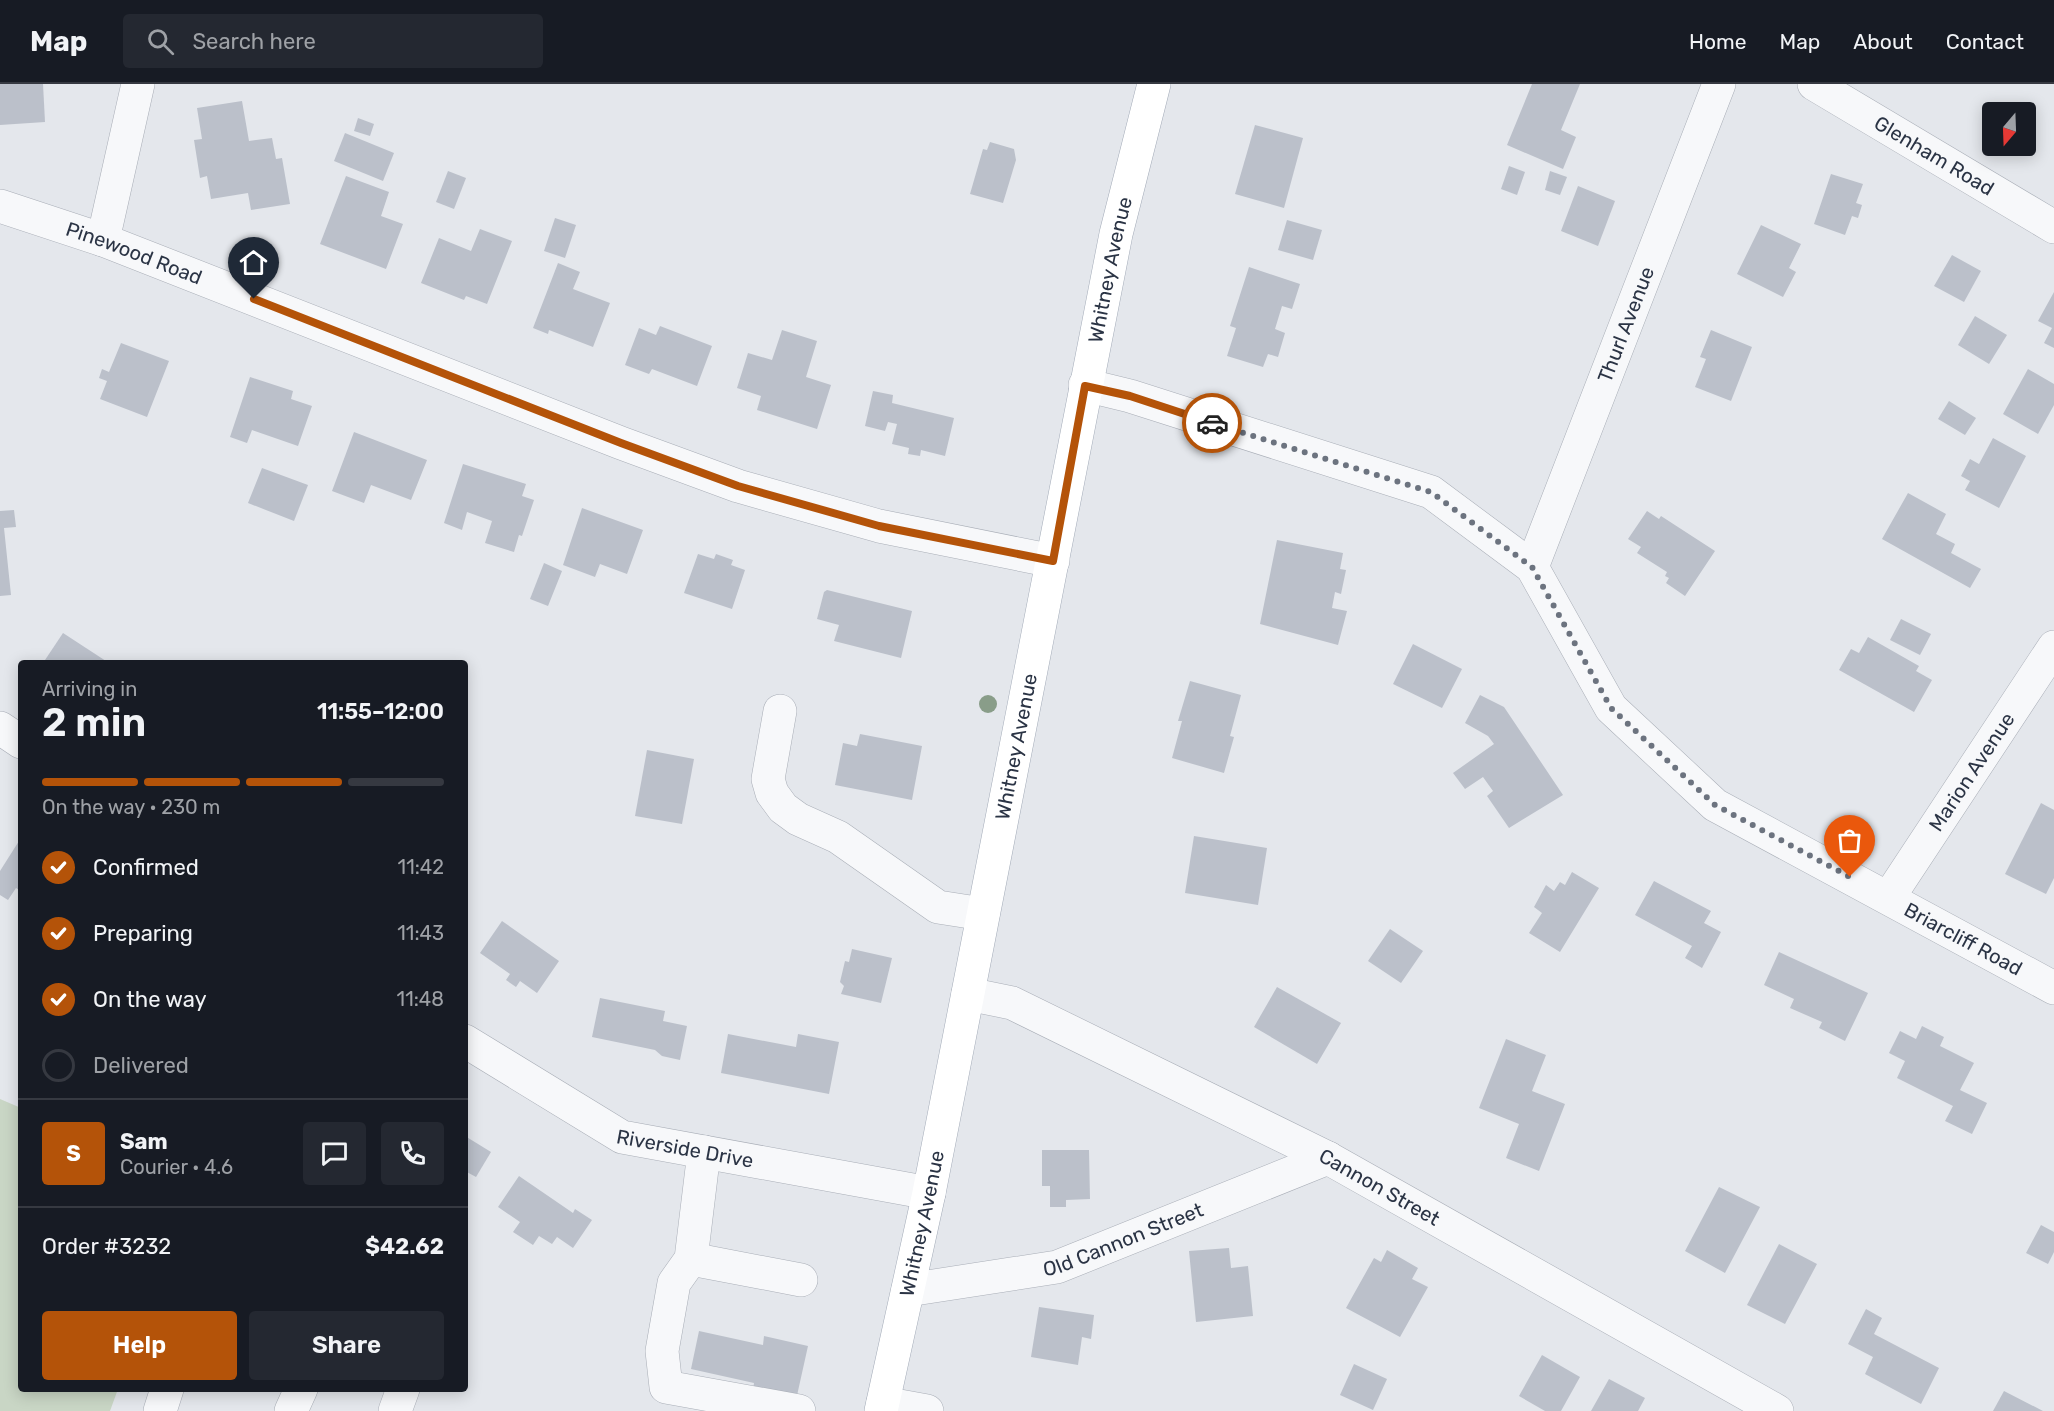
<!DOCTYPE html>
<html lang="en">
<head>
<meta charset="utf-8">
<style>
	body { margin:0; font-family:Rubik,sans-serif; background:#242831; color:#f1f3f6; height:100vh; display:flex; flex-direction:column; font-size:22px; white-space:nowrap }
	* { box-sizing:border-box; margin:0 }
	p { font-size:20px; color:#9ea1a6 }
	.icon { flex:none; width:33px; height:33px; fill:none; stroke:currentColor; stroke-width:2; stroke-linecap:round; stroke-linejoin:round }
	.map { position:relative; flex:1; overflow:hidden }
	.sheet { position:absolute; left:18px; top:576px; width:450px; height:732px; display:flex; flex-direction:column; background:#171b24; border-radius:6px; box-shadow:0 3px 15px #0003 }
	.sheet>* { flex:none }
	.needle { width:39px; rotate:199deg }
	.tools { position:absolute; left:1982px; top:18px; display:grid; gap:12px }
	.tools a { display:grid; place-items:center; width:54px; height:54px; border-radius:6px; background:#171b24; box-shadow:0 3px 15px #0003; font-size:30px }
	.pin { position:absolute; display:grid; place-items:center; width:51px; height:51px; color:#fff; margin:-62px -26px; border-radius:50% 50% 50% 0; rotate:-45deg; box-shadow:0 0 6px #0007 }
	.pin .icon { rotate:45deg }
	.courier { position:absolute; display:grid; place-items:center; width:60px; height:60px; margin:-30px; border:4px solid #b45309; border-radius:50%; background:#fff; color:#222; box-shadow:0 2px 8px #0007 }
	.summary em { font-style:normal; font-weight:600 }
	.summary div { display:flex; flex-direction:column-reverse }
	.summary { display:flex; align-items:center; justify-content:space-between; height:102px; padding:0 24px }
	h1 { font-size:39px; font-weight:600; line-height:45px }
	.bar { display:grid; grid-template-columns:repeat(4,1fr); gap:9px 6px; align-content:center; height:72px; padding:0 24px }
	.bar i { height:8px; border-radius:4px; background:#363941 }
	.bar .active { background:#b45309 }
	.bar p { grid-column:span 4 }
	.line { display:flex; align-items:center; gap:15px; padding:0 24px; border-top:2px solid #363941 }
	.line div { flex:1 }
	.round { display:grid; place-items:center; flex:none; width:63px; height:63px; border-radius:6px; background:#242831 }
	ol { padding:0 24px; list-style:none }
	li { display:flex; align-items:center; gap:18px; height:66px }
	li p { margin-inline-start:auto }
	li .icon { padding:6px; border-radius:50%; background:#b45309; color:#fff; stroke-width:4 }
	li:last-child { color:#9ea1a6 }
	li i { width:33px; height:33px; border:3px solid #363941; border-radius:50% }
	.action { display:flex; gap:12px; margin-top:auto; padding:12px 24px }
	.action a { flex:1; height:69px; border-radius:6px; background:#b45309; color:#fff; font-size:24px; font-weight:600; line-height:69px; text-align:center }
	.action a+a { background:#242831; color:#f1f3f6 }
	header { display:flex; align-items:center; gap:36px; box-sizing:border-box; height:84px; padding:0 30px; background:#171b24; border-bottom:2px solid #363941 }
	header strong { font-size:28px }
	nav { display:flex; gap:33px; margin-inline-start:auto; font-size:21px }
	.search { width:420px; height:54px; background:#242831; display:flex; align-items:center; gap:15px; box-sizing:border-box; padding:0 21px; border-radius:6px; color:#9ea1a6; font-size:22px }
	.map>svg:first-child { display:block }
	.green { fill:#c9d6c5 }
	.building { fill:#bbc0ca }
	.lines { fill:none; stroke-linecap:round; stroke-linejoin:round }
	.minor-casing { stroke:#a9aeb7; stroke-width:34 }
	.major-casing { stroke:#a3abb8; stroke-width:34 }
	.minor { stroke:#f7f8fa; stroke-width:33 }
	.major { stroke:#fff; stroke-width:33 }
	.tree { fill:#899d89 }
	.done { stroke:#6c737f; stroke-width:6; stroke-dasharray:0 10.8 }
	.route { stroke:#b45309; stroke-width:8 }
	.labels { text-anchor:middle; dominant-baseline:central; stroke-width:5; stroke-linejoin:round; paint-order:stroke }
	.street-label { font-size:20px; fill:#2b3445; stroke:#f4f6f9 }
</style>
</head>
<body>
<header>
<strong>Map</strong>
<div class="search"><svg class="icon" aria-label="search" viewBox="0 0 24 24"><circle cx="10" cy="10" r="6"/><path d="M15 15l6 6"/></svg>Search here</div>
<nav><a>Home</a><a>Map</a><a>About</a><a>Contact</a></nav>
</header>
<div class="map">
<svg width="2054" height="1327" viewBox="0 0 2054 1327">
	<rect width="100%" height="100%" fill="#e4e7ec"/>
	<!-- green -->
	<path class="green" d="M0,1015l21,9v281h97l-8,22h-110z"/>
	<!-- building -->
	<g class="building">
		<path d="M0,0h43l2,38 -45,3z"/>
		<path d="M1532,0h48l-19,46 15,7 -13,32 -56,-24z"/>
		<path d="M242,17l7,40 23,-3 4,21 6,-1 8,46 -39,6 -3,-17 -37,6 -4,-23 -7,2 -6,-38 8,-1 -5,-31z"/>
		<path d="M358,34l16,6 -4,12 -16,-5z"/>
		<path d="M1255,41l48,13 -19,70 -49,-14z"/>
		<path d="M345,49l49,20 -11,28 -49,-20z"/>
		<path d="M990,58l24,7 2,11 -13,43 -33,-9 13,-45 4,1z"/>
		<path d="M1509,82l16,6 -8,23 -16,-6z"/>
		<path d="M448,87l18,7 -12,31 -18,-7z"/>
		<path d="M1550,87l17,6 -7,18 -15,-5z"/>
		<path d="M1831,90l32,10 -7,19 6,2 -4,13 -6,-2 -7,19 -31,-11z"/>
		<path d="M346,92l43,16 -8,24 22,8 -17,45 -66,-25z"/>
		<path d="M1578,102l37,15 -17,45 -37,-15z"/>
		<path d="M555,134l21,7 -11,33 -21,-7z"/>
		<path d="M1287,136l35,10 -9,30 -35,-10z"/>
		<path d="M1761,141l40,19 -12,24 7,4 -13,25 -46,-23z"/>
		<path d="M480,145l32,12 -25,63 -21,-8 -2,4 -43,-17 18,-45 32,13z"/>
		<path d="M1952,171l29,16 -17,31 -30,-16z"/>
		<path d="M558,179l22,9 -7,17 37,14 -17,44 -44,-17 -1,4 -15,-6z"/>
		<path d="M1249,183l51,17 -8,25 -10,-3 -7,23 10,4 -7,24 -10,-3 -5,13 -36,-11 9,-28 -6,-2z"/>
		<path d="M2054,208v56l-10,-5 8,-15 -14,-7z"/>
		<path d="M1975,232l32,19 -18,29 -31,-19z"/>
		<path d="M660,242l52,20 -15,40 -45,-17 -3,5 -24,-9 14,-37 17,7z"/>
		<path d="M782,246l35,11 -11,36 25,8 -14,44 -60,-19 4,-14 -24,-8 11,-35 24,7z"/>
		<path d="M1711,246l41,17 -21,54 -36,-14 11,-28 -6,-2z"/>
		<path d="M121,259l48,18 -22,56 -47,-18 7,-18 -8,-3 3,-9 7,3z"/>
		<path d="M2028,285l26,15v21l-16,29 -35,-20z"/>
		<path d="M250,293l43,14 -2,8 21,7 -14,40 -46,-16 -5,13 -17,-6z"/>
		<path d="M873,307l20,4 -1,8 62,15 -9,38 -24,-6 -1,6 -12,-2 1,-6 -17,-4 5,-20 -9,-2 -3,9 -20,-5z"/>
		<path d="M1949,317l27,17 -11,17 -27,-16z"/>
		<path d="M354,348l73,28 -16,40 -40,-15 -7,18 -32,-12z"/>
		<path d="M1993,354l33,18 -27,52 -34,-18 5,-9 -9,-5 9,-17 9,5z"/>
		<path d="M463,380l63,20 -4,12 12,4 -12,36 -3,-1 -5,17 -29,-9 7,-22 -25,-9 -5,18 -18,-7z"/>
		<path d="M262,384l46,17 -14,36 -46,-18z"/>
		<path d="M1908,409l38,21 -10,20 19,10 -4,9 30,16 -11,19 -88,-49z"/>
		<path d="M582,424l61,22 -16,44 -27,-10 -5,13 -32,-12z"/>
		<path d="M14,426l2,17 -12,1 7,67 -11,1v-85z"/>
		<path d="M1647,427l12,8 2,-3 54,35 -30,45 -19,-13 3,-5 -4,-2 2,-4 -30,-19 4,-6 -13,-8z"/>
		<path d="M1277,456l66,13 -3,16 6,1 -5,24 -6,-2 -3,16 15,3 -9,34 -78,-21z"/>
		<path d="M698,470l16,5 2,-5 17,6 -2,5 14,5 -13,39 -48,-16z"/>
		<path d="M544,479l18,8 -14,35 -18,-7z"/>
		<path d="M827,506l85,21 -11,47 -67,-17 5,-16 -22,-6 7,-27z"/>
		<path d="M1901,535l30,15 -11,21 -30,-15z"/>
		<path d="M63,549l46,30h-66z"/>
		<path d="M1868,553l51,29 -3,5 16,9 -18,32 -75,-42 12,-21 8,4z"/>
		<path d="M1413,560l49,25 -20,39 -49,-24z"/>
		<path d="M1190,597l51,14 -11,41 4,1 -10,36 -52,-15 10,-37h-4z"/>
		<path d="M1480,611l24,12 59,88 -54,33 -22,-32 6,-5 -10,-14 -18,12 -12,-16 41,-29 -6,-8 -23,-13z"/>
		<path d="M860,650l62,12 -10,54 -77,-15 8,-42 14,3z"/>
		<path d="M647,666l47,9 -12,65 -47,-8z"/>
		<path d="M2041,719l13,7v68l-8,16 -41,-20z"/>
		<path d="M1194,752l73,12 -9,57 -73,-12z"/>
		<path d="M19,757l2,1v49l-5,-3 -8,12 -8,-5v-24z"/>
		<path d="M1572,788l27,16 -39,64 -31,-19 13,-20 -8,-6 12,-22 8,6 6,-9 5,3z"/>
		<path d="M1654,797l57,30 -7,12 17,9 -19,36 -17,-10 7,-12 -57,-31z"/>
		<path d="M502,837l57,40 -22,32 -17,-12 -4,6 -10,-7 4,-6 -30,-21z"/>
		<path d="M1390,845l33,22 -22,32 -33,-22z"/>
		<path d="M852,865l40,9 -11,45 -40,-9 3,-8 -4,-4 5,-21 4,1z"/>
		<path d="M1779,868l89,41 -23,48 -26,-13 3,-6 -32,-14 4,-9 -30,-14z"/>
		<path d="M1277,903l64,36 -24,41 -63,-37z"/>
		<path d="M600,914l65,13 -2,10 24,5 -7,34 -18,-4 -7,-6 -63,-13z"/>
		<path d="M1922,942l22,11 -4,9 34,17 -14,27 27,13 -15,31 -27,-13 8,-15 -56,-28 8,-17 -16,-8 11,-22 16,8z"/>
		<path d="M728,950l68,13 2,-13 41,8 -10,52 -108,-21z"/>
		<path d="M1506,955l40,16 -14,36 33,13 -26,67 -33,-13 13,-34 -40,-16z"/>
		<path d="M465,1052l26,16 -15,25 -11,-6z"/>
		<path d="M1042,1066h47l1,49 -24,1v7h-16v-21h-8z"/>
		<path d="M519,1092l54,37 2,-4 17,11 -19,28 -16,-11 -5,7 -13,-8 -6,9 -20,-13 7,-10 -22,-15z"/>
		<path d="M1719,1103l41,20 -35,66 -40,-22z"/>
		<path d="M2041,1141l13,7v20l-6,12 -22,-11z"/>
		<path d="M1779,1160l38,20 -32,60 -38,-19z"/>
		<path d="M1229,1164l2,20 17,-2 5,50 -57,6 -7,-71z"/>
		<path d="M1387,1166l31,18 -6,11 16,8 -28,50 -54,-29 28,-50 7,4z"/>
		<path d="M1039,1223l55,8 -3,24 -9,-2 -4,28 -47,-8z"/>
		<path d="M1866,1225l16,9 -8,16 65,34 -18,36 -56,-30 8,-17 -25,-13z"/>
		<path d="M699,1247l64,14 1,-9 44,10 -12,54 -43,-10 1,-7 -63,-14z"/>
		<path d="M1542,1271l38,22 -19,34h-16l-26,-15z"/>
		<path d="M1354,1280l33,15 -14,31 -33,-15z"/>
		<path d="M1609,1295l36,19 -7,13h-47z"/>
		<path d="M2004,1307l39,20h-50z"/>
	</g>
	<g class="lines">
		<defs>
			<g id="minor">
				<path id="s1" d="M1814,0l240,143"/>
				<path id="s2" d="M0,122l103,34 518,203 117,43 141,40 174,35"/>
				<path d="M103,156l35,-156"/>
				<path id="s3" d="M1085,301l45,11 301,96 101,75 79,141 104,97 339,183"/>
				<path id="s4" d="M1532,483l187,-483"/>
				<path d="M780,627l-12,68 4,14 11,15 15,11 40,18 100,70 45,7"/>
				<path d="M0,644l21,14"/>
				<path id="s5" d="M1889,813l165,-250"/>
				<path id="s6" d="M968,910l44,9 316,155 449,253"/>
				<path id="s7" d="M465,957l157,96 307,56"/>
				<path d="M704,1068l-13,107 -17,24 -12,68 4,36 133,24"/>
				<path d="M691,1175l110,21"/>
				<path id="s8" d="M908,1206l149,-23 271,-109"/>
				<path d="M883,1319l44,8"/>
				<path d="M160,1327l7,-22"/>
				<path d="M291,1327l10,-22"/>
				<path d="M395,1327l8,-22"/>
			</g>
			<g id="major">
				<path id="s9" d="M881,1327l48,-218 187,-959 38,-150"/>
			</g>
		</defs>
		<!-- minor casing -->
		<use href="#minor" class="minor-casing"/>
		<!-- major casing -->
		<use href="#major" class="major-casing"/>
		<!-- minor -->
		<use href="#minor" class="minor"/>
		<!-- major -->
		<use href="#major" class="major"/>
	</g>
	<!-- trees -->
	<circle class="tree" cx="988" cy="620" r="9"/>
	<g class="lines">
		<!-- done -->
		<path class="done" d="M1212,339l219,69 101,75 79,141 104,97 135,72"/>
		<!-- route -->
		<path class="route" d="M254,215l367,144 117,43 141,40 174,35 32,-175 45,10 82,27"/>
	</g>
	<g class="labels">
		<!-- street labels -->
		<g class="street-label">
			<text stroke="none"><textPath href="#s1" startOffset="140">Glenham Road</textPath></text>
			<text stroke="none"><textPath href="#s2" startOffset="142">Pinewood Road</textPath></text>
			<text stroke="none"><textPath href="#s9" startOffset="1164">Whitney Avenue</textPath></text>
			<text stroke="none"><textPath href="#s4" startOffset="260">Thurl Avenue</textPath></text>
			<text stroke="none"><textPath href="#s9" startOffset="678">Whitney Avenue</textPath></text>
			<text stroke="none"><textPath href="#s5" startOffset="150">Marion Avenue</textPath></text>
			<text stroke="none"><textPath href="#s3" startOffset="1074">Briarcliff Road</textPath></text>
			<text stroke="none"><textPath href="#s7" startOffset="248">Riverside Drive</textPath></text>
			<text stroke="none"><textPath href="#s6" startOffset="456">Cannon Street</textPath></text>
			<text stroke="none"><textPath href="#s9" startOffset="192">Whitney Avenue</textPath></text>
			<text stroke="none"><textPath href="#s8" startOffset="222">Old Cannon Street</textPath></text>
		</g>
	</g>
</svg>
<div class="tools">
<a><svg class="needle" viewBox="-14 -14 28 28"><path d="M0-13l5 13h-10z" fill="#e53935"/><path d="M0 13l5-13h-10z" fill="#9ea1a6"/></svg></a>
</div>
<div class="pin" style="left:1850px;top:793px;background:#ea580c"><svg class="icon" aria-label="bag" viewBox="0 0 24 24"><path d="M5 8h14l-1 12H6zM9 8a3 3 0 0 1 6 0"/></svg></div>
<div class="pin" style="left:254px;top:215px;background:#1f2937"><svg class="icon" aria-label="home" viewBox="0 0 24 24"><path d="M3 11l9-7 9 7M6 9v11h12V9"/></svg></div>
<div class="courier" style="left:1212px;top:339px"><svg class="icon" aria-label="car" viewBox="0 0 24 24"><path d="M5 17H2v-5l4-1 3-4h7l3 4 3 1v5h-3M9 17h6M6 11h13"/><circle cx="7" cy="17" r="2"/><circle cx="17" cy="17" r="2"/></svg></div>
<section class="sheet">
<div class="summary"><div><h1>2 min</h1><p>Arriving in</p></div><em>11:55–12:00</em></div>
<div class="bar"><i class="active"></i><i class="active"></i><i class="active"></i><i></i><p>On the way · 230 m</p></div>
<ol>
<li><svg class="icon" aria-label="check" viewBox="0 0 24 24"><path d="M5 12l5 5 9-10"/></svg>Confirmed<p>11:42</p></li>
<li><svg class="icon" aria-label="check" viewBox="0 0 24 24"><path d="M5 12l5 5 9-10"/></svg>Preparing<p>11:43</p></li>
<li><svg class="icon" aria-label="check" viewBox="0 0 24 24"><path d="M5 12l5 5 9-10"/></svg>On the way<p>11:48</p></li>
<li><i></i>Delivered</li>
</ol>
<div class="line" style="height:108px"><b class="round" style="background:#b45309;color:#fff">S</b><div><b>Sam</b><p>Courier · 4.6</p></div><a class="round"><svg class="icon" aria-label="chat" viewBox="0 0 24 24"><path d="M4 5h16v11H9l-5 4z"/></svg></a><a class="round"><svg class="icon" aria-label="phone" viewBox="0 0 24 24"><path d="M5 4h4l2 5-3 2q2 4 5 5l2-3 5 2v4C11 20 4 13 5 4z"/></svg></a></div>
<div class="line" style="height:78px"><div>Order #3232</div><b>$42.62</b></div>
<div class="action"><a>Help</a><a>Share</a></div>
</section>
</div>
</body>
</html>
